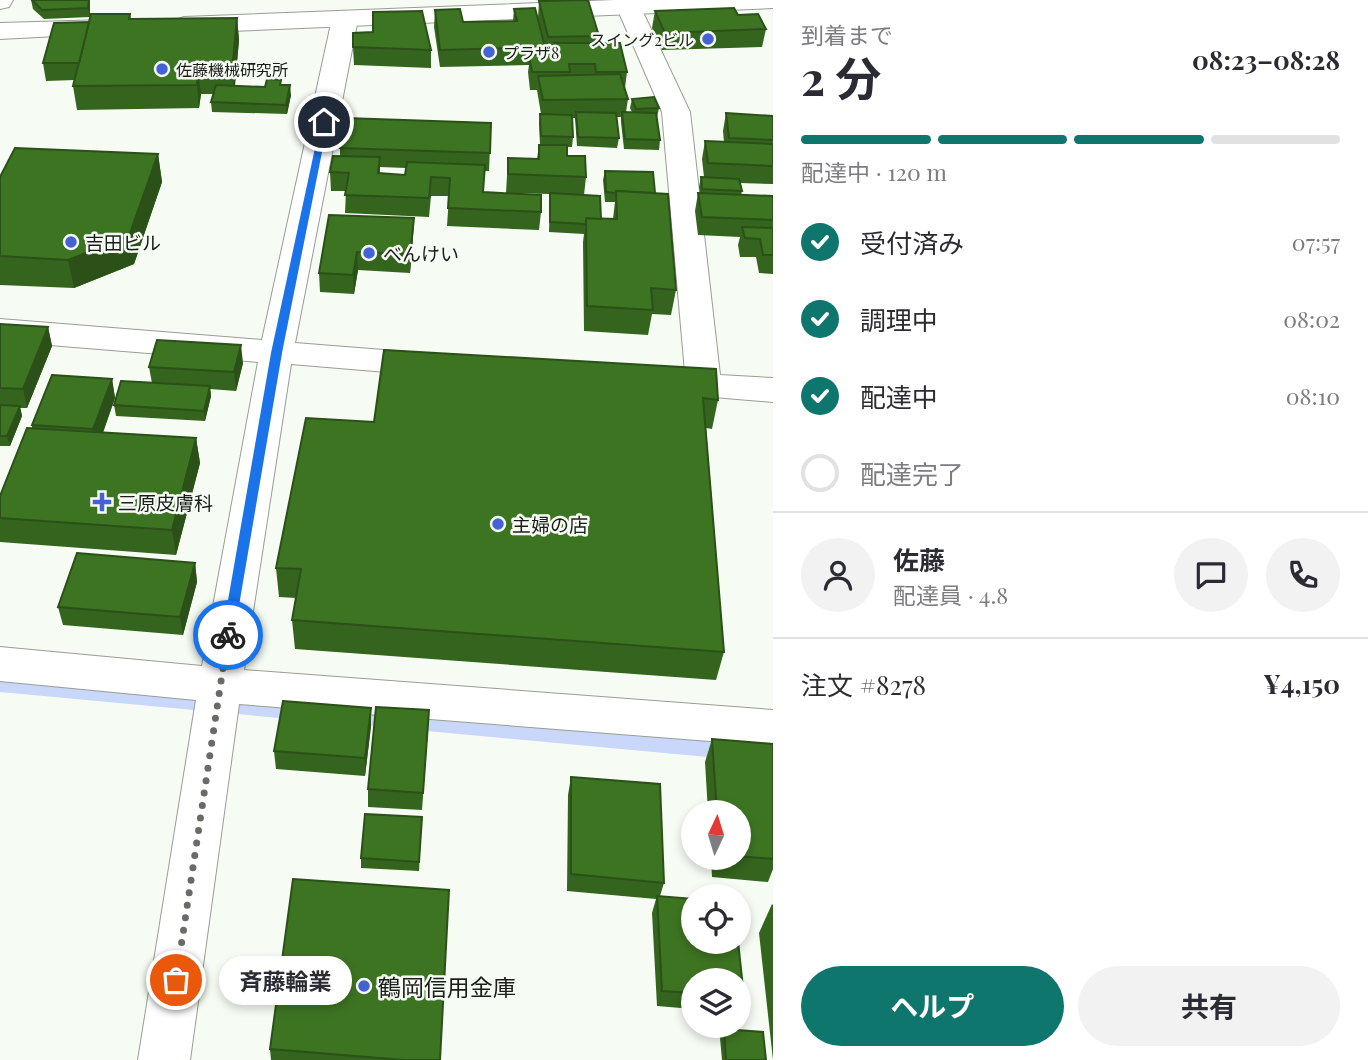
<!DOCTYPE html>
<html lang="ja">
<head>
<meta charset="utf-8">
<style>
	body { margin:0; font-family:"Playfair Display","Noto Sans JP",serif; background:#f2f2f3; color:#2b2b33; height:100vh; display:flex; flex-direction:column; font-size:26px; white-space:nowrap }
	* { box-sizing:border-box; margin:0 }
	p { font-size:23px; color:#7c7c81 }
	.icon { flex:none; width:38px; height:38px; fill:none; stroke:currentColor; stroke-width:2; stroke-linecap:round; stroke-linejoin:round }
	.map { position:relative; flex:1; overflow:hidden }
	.details { display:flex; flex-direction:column; background:#fff; width:595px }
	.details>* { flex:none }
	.needle { width:46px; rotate:4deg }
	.fabs { position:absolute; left:681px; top:800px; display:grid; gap:14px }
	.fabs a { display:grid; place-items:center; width:70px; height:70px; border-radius:50%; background:#fff; box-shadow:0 4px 10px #0003; font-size:35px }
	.pin { position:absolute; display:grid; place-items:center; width:60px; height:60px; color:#fff; margin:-30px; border:4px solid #fff; border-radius:50%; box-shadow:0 2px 7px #0007 }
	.courier { position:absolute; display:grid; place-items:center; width:70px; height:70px; margin:-35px; border:5px solid #1a73e8; border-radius:50%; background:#fff; color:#222; box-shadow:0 2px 9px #0007 }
	.bubble { position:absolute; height:49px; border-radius:24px; background:#fff; box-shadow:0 4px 10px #0003; font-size:23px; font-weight:700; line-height:49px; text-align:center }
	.headline em { font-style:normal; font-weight:700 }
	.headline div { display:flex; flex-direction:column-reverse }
	.headline { display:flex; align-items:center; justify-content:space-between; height:119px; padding:0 28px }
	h1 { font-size:46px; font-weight:700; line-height:52px }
	.bar { display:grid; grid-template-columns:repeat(4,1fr); gap:10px 7px; align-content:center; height:84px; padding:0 28px }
	.bar i { height:9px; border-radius:5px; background:#e1e1e2 }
	.bar .current { background:#0f766e }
	.bar p { grid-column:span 4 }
	.line { display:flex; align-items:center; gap:18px; padding:0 28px; border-top:2px solid #e1e1e2 }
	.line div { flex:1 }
	.round { display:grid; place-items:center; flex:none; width:74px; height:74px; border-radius:37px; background:#f2f2f3 }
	ol { padding:0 28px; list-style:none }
	li { display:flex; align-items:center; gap:21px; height:77px }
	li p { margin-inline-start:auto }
	li .icon { padding:7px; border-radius:50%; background:#0f766e; color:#fff; stroke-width:4 }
	li:last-child { color:#7c7c81 }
	li i { width:38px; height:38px; border:4px solid #e1e1e2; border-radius:50% }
	.button { display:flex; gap:14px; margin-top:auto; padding:14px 28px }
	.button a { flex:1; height:80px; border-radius:42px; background:#0f766e; color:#fff; font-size:28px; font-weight:700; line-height:80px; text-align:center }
	.button a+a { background:#f2f2f3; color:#2b2b33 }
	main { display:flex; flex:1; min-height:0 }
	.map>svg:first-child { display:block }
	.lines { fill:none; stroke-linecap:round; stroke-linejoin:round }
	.stream { fill:#c9d7fa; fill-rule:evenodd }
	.street-casing { stroke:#989d96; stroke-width:2 }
	.secondary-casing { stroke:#989d96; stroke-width:2 }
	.street { fill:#fff; fill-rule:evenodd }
	.secondary { fill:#fff; fill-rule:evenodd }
	.wall { fill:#34641d; fill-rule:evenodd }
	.shaded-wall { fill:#2b5118 }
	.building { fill:#3d7422; stroke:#2b5118; stroke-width:2 }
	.route { fill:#1a73e8 }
	.done { stroke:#686b66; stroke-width:7; stroke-dasharray:0 12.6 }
	.poi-dot { fill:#4562d5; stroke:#f6fcf4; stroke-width:2.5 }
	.labels { text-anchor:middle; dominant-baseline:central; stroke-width:5; stroke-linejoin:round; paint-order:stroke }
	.far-poi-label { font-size:16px; fill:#1b1d1a; stroke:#f6fcf4; text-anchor:start }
	.poi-label { font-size:19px; fill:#1b1d1a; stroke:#f6fcf4; text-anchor:start }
	.near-poi-label { font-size:23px; fill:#1b1d1a; stroke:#f6fcf4; text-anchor:start }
</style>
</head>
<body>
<main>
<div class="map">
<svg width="773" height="1060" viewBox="0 0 773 1060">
	<rect width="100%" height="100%" fill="#f6fcf4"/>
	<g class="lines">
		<!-- stream -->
		<g class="stream">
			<path d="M0,678l301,28 6,2 3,5 -3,5 -6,2 -301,-28z"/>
			<path d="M351,710l422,37v16l-422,-39 -6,-2 -3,-5 3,-5z"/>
		</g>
		<defs>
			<g id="street">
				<path d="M0,0h13l-4,7 -9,2z"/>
				<path d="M629,1l9,2 3,5 49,104 30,263 53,3v24l-108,-9 -12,-3 -5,-8 5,-8 12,-3 20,1 -23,-260 -45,-104 3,-5z"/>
				<path d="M345,11l9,3 4,5 -63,324 139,11 12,3 5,8 -5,8 -12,3 -143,-12 -47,306 529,40v36l-534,-42 -49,356h-52l58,-360 -196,-19v-34l202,19 56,-304 -258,-21v-22l262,21 70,-321 4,-5z"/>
			</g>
			<g id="secondary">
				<path d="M615,0h158v8l-589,25 -9,-3 -4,-5 4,-5 9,-3z"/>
				<path d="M106,20l9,3 4,5 -4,5 -115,6v-16z"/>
			</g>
		</defs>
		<!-- street casing -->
		<use href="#street" class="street-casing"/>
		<!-- secondary casing -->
		<use href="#secondary" class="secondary-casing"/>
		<!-- street -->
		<use href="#street" class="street"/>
		<!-- secondary -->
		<use href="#secondary" class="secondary"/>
	</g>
	<!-- wall -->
	<g class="wall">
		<path d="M31,0h59v17l-46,2 -11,-10z"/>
		<path d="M539,1l60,35 -1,7 29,29 -2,16 3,11 -2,13h6l-2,-4 2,-9 27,9 -2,9 3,23 -1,10 -35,-1 -3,-27v-5h-5l3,21 -2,10 -40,-2 -2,-28h-3l1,19 -1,10h-5v9l19,21 -2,18 17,24h12l2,-17h-10l-2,-22 2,-9 50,22 21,97 -5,25 -19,-1 -4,21 -64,-4 -1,-89 1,-8 -35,-2 1,-38 -44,-1 2,-35 29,1 2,-14h1l-1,-22 1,-9h1l-4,-24h-7l-2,-18 1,-7 -89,2 -6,-40 1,-17 28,12 50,-1 1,-12 31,38 -1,8h10l-7,-1 -9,-36z"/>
		<path d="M655,11l83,4 28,14 -4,18 -100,3 -10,-22z"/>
		<path d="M130,14l1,5 106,-1 2,22 -4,46 30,1 16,-7v5l10,10 -4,19 -75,-2 -1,-10 2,-8h-12l-2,14 -122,2 -4,-24 2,-6 -29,1 -3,-18 46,-41z"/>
		<path d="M353,47l78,3v18l-77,-3z"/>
		<path d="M726,113l47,3v68l-33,-1 2,8 -1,4 32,1v78l-14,-1 -3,-16h-16l-2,-12 2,-8 -42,-2 -3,-24 3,-18h2l-1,-6 2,-10h3l-2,-18 3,-18 19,1 -1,-11z"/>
		<path d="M491,123l-2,48h-4l-2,21 58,20 -2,18 -92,-4 2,-30h-18l-2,21 -84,-4 1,-22h-15l-1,-19 10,-16v-8zM380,167l26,1 -1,7 -25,-1z"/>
		<path d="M158,154l4,28 -28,82 -60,24 -74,-3v-108z"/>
		<path d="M414,218l-1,19 -3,36 -52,-3 -4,24 -34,-2 -1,-19z"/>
		<path d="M0,325l48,2 4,19 -25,62h-7l2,8 -12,30h-10z"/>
		<path d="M384,350l334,50 -6,29 -6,-1 18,224 -8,28 -421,-31 -3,-29 4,-22 -17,-1 -3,-29 98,-146z"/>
		<path d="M243,363l-7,28 -26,-2 1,7 -6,25 -89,-5 -2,-11 38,-22 -3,-16z"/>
		<path d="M112,379l3,19 -12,35 93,5 4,25 -24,92 -176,-13v-46l32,-68v-3z"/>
		<path d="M195,563l2,19 -14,53 -120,-10 -5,-18z"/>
		<path d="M371,726l-6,50 -89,-7 -2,-18z"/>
		<path d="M428,729l-6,81 -54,-3v-18z"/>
		<path d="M712,739l61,120v10l-5,13 -56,-5 -1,-19h27v-46h-30l-3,-50z"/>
		<path d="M571,777l89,7 4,99 -4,13 33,3v43l45,-1 6,56 -6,12v-29h-45v29l-36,-3 -5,-93 4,-14 -89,-8 1,-96z"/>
		<path d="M422,817l-3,54 -58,-3v-10z"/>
		<path d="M772,904l1,1v155l-14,-127z"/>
		<path d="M724,1029l42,31h-44l-2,-22z"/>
		<path d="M270,1049l170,11h-169z"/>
	</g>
	<!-- shaded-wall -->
	<g class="shaded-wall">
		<path d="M89,0h1v17l-2,-9z"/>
		<path d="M237,18l2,22 -5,54 -2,-23z"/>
		<path d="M198,71l3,23 -2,14 -2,-23z"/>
		<path d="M290,85l1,10 -4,19 -1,-9z"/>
		<path d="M158,154l4,28 -28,82 -60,24 -6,-28z"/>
		<path d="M414,218l-1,19 -3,36v-19z"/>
		<path d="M357,252l1,18 -4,24 -1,-19z"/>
		<path d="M48,327l4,19 -25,62 -4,-19z"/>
		<path d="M241,345l2,18 -7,28 -2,-19z"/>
		<path d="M112,379l3,19 -18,50 -4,-19z"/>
		<path d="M210,386l1,10 -6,25 -1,-10z"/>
		<path d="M20,406l2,10 -12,30 -3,-10z"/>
		<path d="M196,438l4,25 -24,92 -4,-25z"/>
		<path d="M195,563l2,19 -14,53 -3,-18z"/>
		<path d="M371,708v18l-6,50v-18z"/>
	</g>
	<!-- building -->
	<g class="building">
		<path d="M32,0h57l-1,8 -46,2z"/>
		<path d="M588,0l11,36 -51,1 -9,-36z"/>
		<path d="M535,8l10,39 -105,3 -5,-40 25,-1 3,13 54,-1 -3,-12z"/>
		<path d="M734,8l4,7 20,-1 8,15 -101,4 -10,-22z"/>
		<path d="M422,11l9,39 -78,-3v-14l20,-1v-20z"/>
		<path d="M91,14h39l-1,5 108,-1 -5,53h-34l-1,14 -124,1z"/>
		<path d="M89,22l-10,41h-36l11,-40z"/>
		<path d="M555,43h65l7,29h-31l-1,-8h-26l1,8h-38l-3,-17h28z"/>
		<path d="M620,74l8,25 -85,1 -5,-24z"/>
		<path d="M267,79l14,1 -1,5h10l-4,20 -75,-3 5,-17 49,2z"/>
		<path d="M654,97l5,11 -23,1 -4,-10z"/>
		<path d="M576,112l40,1 3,25 -41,-1z"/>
		<path d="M622,112l34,1 4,27 -35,-1z"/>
		<path d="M726,113l47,3v24l-44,-2z"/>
		<path d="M540,114l32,1 1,22 -32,-1z"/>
		<path d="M345,118l146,5 -1,30 -150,-5z"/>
		<path d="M705,141l68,3v22l-65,-3z"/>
		<path d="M539,145h28v11h18l1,21 -78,-3v-16l31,1z"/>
		<path d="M15,148l143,6 -29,82 -61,24 -68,-4v-79z"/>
		<path d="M333,156l47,1 -2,16 27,2 2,-13 78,3 -2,27 58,3v17l-93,-4 2,-30 -19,-1 -2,21 -84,-3 4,-22 -19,-1z"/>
		<path d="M605,171l48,1 2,21 -39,-2v2l-10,-1z"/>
		<path d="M701,177l38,2 3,12 -40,-2z"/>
		<path d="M616,191l52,3 8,96 -25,-2 2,22 -66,-4 -1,-88 31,1z"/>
		<path d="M550,193l50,3 1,23 -15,-1v6l-36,-2z"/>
		<path d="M698,193l75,3v24l-71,-3z"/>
		<path d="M329,215l85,3 -4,36 -53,-2 -4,23 -34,-2z"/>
		<path d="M742,227l31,1v27h-10l-3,-16 -15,-1z"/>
		<path d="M0,324l48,3 -25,62 -23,-1z"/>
		<path d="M157,340l84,5 -7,27 -85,-5z"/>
		<path d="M384,350l332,19 2,31 -15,-2 21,254 -432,-32 9,-51 -25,-1 30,-150 68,4z"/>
		<path d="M52,375l60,4 -19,50 -61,-4z"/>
		<path d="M121,381l89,5 -6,25 -90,-6z"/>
		<path d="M0,405l20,1 -13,30h-7z"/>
		<path d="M27,428l169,10 -24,92 -172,-12v-22z"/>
		<path d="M77,553l118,10 -15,54 -122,-10z"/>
		<path d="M283,701l88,7 -6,50 -91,-7z"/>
		<path d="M376,707l53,3 -6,83 -55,-4z"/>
		<path d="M712,739l61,5v115l-35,-3v-44h-21z"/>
		<path d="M571,777l89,7 4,99 -93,-9z"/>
		<path d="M365,814l57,3 -3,45 -58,-4z"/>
		<path d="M293,879l156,11 -9,170h-36l-134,-11z"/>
		<path d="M657,896l36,3v43l45,-1 6,56h-6v-17h-45v13l-31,-2z"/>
		<path d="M724,1029l39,3 3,28h-40z"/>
	</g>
	<!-- route -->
	<path class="route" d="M321,120l7,2 -46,231 -48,282 -6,5 -6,-5 49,-282z"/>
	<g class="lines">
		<!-- done -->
		<path class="done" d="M176,980l52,-345"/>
	</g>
	<!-- markers -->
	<g class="poi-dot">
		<circle cx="708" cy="39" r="7"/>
		<circle cx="489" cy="52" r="7"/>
		<circle cx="162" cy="69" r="7"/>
		<circle cx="71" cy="242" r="7"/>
		<circle cx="369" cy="253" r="7"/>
		<path d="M98.5 491.5h7v7h7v7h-7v7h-7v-7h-7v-7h7z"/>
		<circle cx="498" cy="524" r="7"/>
		<circle cx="364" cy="986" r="7"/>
	</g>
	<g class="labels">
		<!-- far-poi labels -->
		<g class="far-poi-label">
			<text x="694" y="39" text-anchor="end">スイング2ビル</text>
			<text x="503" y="52">プラザ8</text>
			<text x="176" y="69">佐藤機械研究所</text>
		</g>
		<!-- poi labels -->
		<g class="poi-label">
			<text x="85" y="242">吉田ビル</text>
			<text x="383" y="253">べんけい</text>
			<text x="118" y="502">三原皮膚科</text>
			<text x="512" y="524">主婦の店</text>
		</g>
		<!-- near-poi labels -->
		<g class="near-poi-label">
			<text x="378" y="986">鶴岡信用金庫</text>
		</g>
	</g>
</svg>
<div class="fabs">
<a><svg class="needle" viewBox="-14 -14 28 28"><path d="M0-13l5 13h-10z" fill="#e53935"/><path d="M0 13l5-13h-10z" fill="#7c7c81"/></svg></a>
<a><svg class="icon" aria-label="locate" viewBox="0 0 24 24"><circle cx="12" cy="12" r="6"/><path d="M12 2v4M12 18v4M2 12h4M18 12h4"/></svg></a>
<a><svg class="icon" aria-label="layers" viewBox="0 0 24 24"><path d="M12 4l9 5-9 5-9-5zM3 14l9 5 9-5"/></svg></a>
</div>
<div class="pin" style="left:176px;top:980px;background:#ea580c"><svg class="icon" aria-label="bag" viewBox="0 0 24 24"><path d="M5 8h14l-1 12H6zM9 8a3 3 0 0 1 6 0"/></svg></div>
<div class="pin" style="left:324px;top:122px;background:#1f2937"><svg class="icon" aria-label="home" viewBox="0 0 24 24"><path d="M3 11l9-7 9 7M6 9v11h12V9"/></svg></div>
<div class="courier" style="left:228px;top:635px"><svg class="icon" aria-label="bike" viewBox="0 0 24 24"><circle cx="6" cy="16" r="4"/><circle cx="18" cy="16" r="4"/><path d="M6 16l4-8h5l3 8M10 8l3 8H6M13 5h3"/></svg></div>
<div class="bubble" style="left:219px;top:956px;width:133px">斉藤輪業</div>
</div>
<section class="details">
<div class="headline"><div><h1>2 分</h1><p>到着まで</p></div><em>08:23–08:28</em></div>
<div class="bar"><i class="current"></i><i class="current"></i><i class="current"></i><i></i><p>配達中 · 120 m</p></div>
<ol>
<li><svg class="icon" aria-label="check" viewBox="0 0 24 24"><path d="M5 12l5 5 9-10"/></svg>受付済み<p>07:57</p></li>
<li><svg class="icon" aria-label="check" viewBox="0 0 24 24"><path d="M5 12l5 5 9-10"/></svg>調理中<p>08:02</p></li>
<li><svg class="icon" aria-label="check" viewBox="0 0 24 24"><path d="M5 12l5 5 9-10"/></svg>配達中<p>08:10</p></li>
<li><i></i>配達完了</li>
</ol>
<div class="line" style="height:126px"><a class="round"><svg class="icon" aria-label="person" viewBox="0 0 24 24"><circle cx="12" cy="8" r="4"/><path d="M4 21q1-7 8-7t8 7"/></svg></a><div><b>佐藤</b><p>配達員 · 4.8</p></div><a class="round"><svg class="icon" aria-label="chat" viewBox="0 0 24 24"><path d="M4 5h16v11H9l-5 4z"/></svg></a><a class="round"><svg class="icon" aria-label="phone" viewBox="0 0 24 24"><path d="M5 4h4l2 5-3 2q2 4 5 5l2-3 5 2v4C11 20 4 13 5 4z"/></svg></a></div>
<div class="line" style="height:91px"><div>注文 #8278</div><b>¥4,150</b></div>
<div class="button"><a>ヘルプ</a><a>共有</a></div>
</section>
</main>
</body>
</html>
